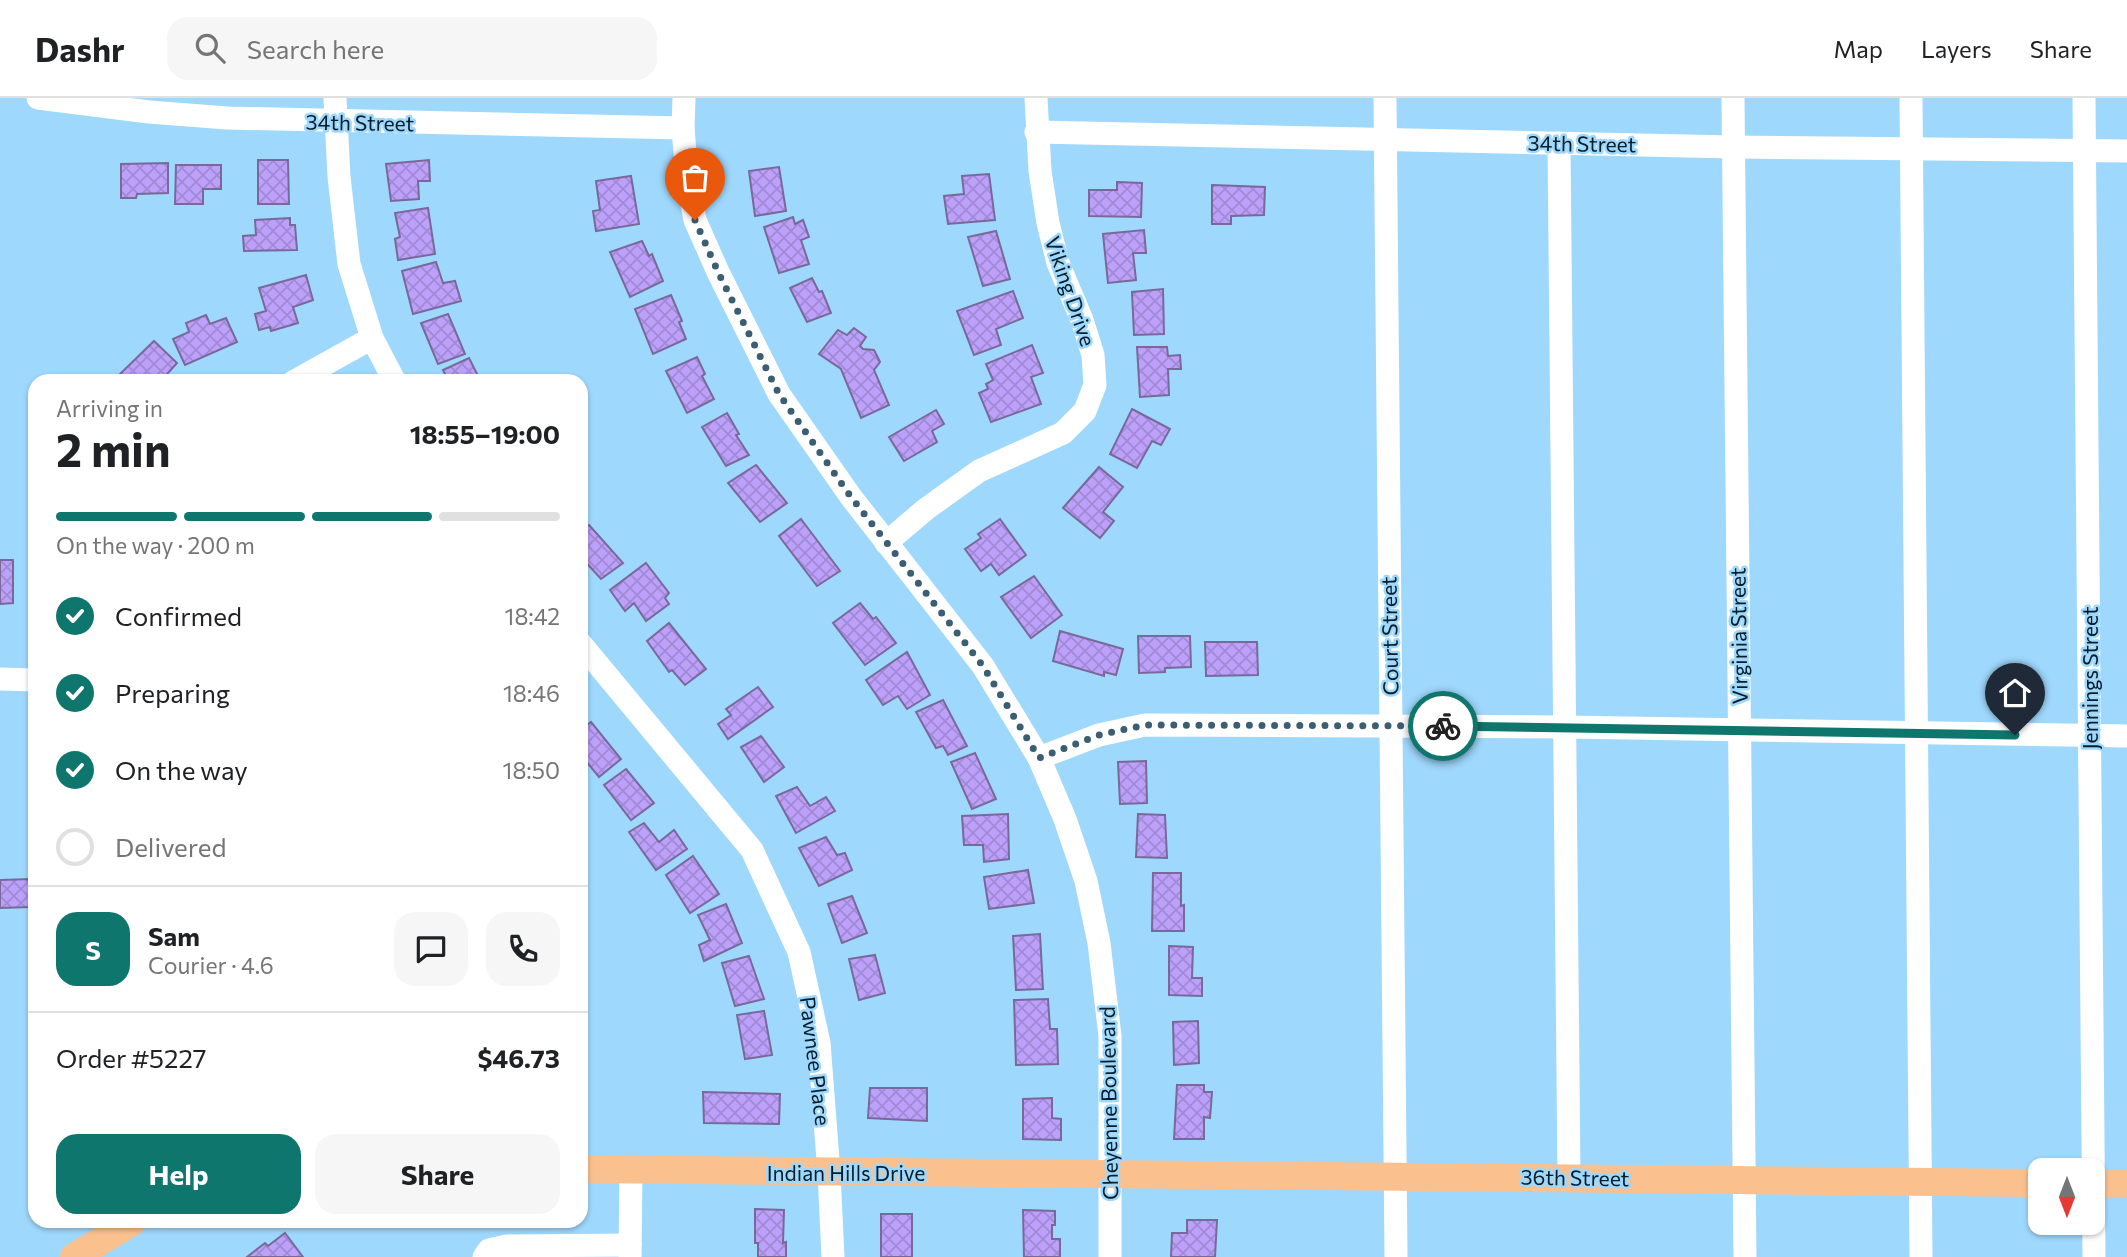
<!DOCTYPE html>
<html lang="en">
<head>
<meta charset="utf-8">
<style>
	body { margin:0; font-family:Commissioner,sans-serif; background:#f6f6f6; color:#202124; height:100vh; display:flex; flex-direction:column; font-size:26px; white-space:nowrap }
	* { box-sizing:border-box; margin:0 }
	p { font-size:23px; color:#757577 }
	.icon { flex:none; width:38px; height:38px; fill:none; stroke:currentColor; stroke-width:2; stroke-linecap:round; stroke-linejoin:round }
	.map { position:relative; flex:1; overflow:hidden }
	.details { position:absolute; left:28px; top:276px; width:560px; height:854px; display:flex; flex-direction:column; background:#fff; border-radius:21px; box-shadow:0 2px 5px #0004 }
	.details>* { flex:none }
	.needle { width:46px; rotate:180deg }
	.fabs { position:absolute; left:2028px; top:1060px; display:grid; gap:14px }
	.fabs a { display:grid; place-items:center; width:77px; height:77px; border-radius:14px; background:#fff; box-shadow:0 2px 5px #0004; font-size:35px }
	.pin { position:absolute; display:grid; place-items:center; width:60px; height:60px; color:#fff; margin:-72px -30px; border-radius:50% 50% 50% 0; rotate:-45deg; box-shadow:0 0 7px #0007 }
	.pin .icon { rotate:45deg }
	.courier { position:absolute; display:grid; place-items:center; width:70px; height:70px; margin:-35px; border:5px solid #0f766e; border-radius:50%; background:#fff; color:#222; box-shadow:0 2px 9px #0007 }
	.summary em { font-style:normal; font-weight:700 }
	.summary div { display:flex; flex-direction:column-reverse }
	.summary { display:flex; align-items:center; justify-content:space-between; height:119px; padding:0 28px }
	h1 { font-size:46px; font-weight:700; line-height:52px }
	.bar { display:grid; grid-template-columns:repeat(4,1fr); gap:10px 7px; align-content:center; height:84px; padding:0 28px }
	.bar i { height:9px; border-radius:5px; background:#e0e0e0 }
	.bar .active { background:#0f766e }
	.bar p { grid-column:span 4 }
	.line { display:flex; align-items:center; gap:18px; padding:0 28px; border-top:2px solid #e0e0e0 }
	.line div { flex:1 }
	.round { display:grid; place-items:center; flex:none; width:74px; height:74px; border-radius:21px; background:#f6f6f6 }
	ol { padding:0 28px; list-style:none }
	li { display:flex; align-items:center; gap:21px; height:77px }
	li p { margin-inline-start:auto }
	li .icon { padding:7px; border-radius:50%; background:#0f766e; color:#fff; stroke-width:4 }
	li:last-child { color:#757577 }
	li i { width:38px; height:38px; border:4px solid #e0e0e0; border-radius:50% }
	.button { display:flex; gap:14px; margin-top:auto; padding:14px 28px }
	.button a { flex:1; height:80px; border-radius:21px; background:#0f766e; color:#fff; font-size:28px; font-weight:700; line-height:80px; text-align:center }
	.button a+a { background:#f6f6f6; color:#202124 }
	header { display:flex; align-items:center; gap:42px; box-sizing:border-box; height:98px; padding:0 35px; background:#fff; border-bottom:2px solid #e0e0e0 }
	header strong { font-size:33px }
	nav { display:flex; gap:38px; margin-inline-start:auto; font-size:24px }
	.search { width:490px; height:63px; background:#f6f6f6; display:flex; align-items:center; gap:18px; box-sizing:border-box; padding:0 24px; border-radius:21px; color:#757577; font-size:26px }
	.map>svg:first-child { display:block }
	.building { fill:url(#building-cross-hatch); stroke:#79699b; stroke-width:2 }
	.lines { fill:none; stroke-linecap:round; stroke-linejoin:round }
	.minor { stroke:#fff; stroke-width:23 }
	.major { stroke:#fac18f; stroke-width:28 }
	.done { stroke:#3b5e73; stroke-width:7; stroke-dasharray:0 12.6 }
	.route { stroke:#0f766e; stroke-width:9 }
	.labels { text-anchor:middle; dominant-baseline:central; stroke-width:5; stroke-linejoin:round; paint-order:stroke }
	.street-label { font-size:21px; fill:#051c29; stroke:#9fd8fd }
</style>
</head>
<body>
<header>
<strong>Dashr</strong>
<div class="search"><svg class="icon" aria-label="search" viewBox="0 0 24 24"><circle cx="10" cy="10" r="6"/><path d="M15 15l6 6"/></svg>Search here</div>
<nav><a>Map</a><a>Layers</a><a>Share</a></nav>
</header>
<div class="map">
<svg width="2127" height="1159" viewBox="0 0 2127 1159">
	<defs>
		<pattern id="building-cross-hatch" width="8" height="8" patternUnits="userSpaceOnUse" patternTransform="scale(1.75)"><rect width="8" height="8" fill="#bca0f9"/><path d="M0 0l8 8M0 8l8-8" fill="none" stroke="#a089d5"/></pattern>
	</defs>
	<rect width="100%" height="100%" fill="#9fd8fd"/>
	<!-- building -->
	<g class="building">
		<path d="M258,62h30l1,44h-31z"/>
		<path d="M429,62l1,21h-12l1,18 -28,2 -5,-37z"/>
		<path d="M168,65v30l-31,1 -1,4h-15v-34z"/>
		<path d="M176,67h45v24h-18v15h-28z"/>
		<path d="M779,69l7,44 -31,5 -6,-45z"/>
		<path d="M989,76l6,46 -47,4 -4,-28 20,-2 -2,-18z"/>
		<path d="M631,78l8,48 -43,7 -3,-20 7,-1 -4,-29z"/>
		<path d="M1117,84l25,1 -1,34 -52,-1v-26h28z"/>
		<path d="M1212,87l53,2 -1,28 -33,1v8h-19z"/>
		<path d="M428,110l7,46 -37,6 -3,-21 5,-2 -5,-24z"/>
		<path d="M793,119l2,7 8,-4 6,17 -8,3 8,24 -30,9 -15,-46z"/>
		<path d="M290,120v7h5l2,25 -53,1 -1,-15 13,-1 -1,-15z"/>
		<path d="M1144,132l2,23h-13l3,27 -28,3 -5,-49z"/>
		<path d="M996,133l14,48 -27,7 -15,-49z"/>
		<path d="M642,143l7,15 3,-2 11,27 -33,16 -20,-45z"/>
		<path d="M436,164l7,21 12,-2 6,20 -48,13 -11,-43z"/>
		<path d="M306,177l7,25 -20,7 5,16 -27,8 -1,-4 -11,3 -4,-16 11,-3 -7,-23z"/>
		<path d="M812,180l7,14 3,-1 9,22 -24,9 -17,-34z"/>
		<path d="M1163,191l1,45 -30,1 -2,-43z"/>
		<path d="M1013,193l10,27 -27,11 5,16 -27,10 -17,-44z"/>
		<path d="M671,197l11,26 -3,1 7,17 -33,15 -18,-45z"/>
		<path d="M448,216l17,40 -27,10 -17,-41z"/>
		<path d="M206,217l4,9 16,-6 11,24 -52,23 -12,-26 16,-7 -3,-9z"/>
		<path d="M854,230l12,9 -6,9 3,3 11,1 6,12 -6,8 15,35 -28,13 -20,-49 -22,-15 19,-24 9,5z"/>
		<path d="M154,243l23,22 -10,11 3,3 -5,5h-39l-7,-7z"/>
		<path d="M1032,247l11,28 -12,4 10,27 -50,18 -12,-29 9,-4 -2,-5 7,-4 -7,-16z"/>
		<path d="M1137,249h30l1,9 12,-1 1,14h-13l1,26 -29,2z"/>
		<path d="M697,259l8,17 -3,2 12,23 -27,14 -21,-42z"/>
		<path d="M469,260l12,24h-32l-6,-12z"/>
		<path d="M1132,311l38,20 -9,16 -9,-4 -15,27 -27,-14z"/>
		<path d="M936,312l8,14 -12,7 5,11 -33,19 -15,-24z"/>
		<path d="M727,315l12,21 -3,1 13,20 -23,11 -24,-39z"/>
		<path d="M756,367l31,38 -27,19 -32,-39z"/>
		<path d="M1099,369l24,20 -20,25 11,9 -14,17 -37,-30z"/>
		<path d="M801,421l39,52 -23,15 -38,-50z"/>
		<path d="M1000,421l26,36 -27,20 -8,-11 -10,7 -16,-22 16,-11 -3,-4z"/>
		<path d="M589,427l34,38 -22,16 -20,-22v-26z"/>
		<path d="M0,462h13v43l-13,1z"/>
		<path d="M646,465l23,30 -4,5 4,6 -23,17 -12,-18 -9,8 -15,-21z"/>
		<path d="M1034,478l28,39 -31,23 -30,-41z"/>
		<path d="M860,505l13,16 3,-2 20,26 -31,22 -32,-42z"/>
		<path d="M669,525l37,46 -21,16 -13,-15 -3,2 -22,-31z"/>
		<path d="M1060,533l63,18 -7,26 -12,-3v4l-51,-15z"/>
		<path d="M1138,538h52l1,31 -26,1v4l-26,1z"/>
		<path d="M1205,544h52l1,33 -52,1z"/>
		<path d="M907,554l23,43 -23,14 -9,-13 -15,9 -17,-25z"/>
		<path d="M758,589l15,20 -45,32 -10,-15 13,-9 -5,-6z"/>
		<path d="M943,602l24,46 -19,9 -5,-9 -7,2 -20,-36z"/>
		<path d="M591,624l30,37 -22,18 -18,-22v-25z"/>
		<path d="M761,638l23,31 -20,15 -23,-35z"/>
		<path d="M975,655l21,46 -24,10 -21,-47z"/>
		<path d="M1146,663l1,42 -27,1 -2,-42z"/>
		<path d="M626,671l28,34 -23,17 -27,-35z"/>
		<path d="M797,689l13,19 16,-9 9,14 -39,22 -20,-37z"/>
		<path d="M1008,716l1,45 -25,3 -1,-17h-19l-2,-29z"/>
		<path d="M1138,716l27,1 2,43 -31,-1z"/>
		<path d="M644,725l15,19 15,-12 13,19 -31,21 -27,-38z"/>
		<path d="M826,739l11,18 8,-2 7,17 -33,16 -20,-38z"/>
		<path d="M693,758l26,38 -29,19 -24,-38z"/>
		<path d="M1028,772l6,33 -45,6 -5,-32z"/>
		<path d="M1153,775h28v33l3,-1v26h-32z"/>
		<path d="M31,781l-1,28 -30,1v-28z"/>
		<path d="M852,798l15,37 -25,10 -14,-39z"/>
		<path d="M726,806l16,39 -38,18 -5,-16 11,-5 -12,-25z"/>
		<path d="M1040,836l3,55 -27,1 -3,-54z"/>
		<path d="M1169,848l24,1 -1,31h10v18l-33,-1z"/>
		<path d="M875,857l10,38 -26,7 -10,-41z"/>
		<path d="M749,858l15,43 -29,7 -13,-43z"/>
		<path d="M1048,901l2,30h7l1,35 -42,1 -2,-65z"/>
		<path d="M764,913l8,44 -27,4 -8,-44z"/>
		<path d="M1198,923l1,42 -25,2 -1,-43z"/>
		<path d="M1177,987h27v7h8l-2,26 -6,-1v22h-30z"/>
		<path d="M870,990h57v33l-59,-3z"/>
		<path d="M703,994l77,2 -1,30 -75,-1z"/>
		<path d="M1052,1000v20l9,1v21l-38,-1v-40z"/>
		<path d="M755,1111l29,1 -1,33 3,-1v15h-28v-14h-3z"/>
		<path d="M1023,1112l32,1v14h-3v14h8v18h-36z"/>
		<rect x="881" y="1116" width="31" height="43"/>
		<path d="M1187,1122h30l-2,37h-44l1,-24h15z"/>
		<path d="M285,1135l18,24h-56l18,-14 3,3z"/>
	</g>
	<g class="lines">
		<!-- minor -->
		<g class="minor">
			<path d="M38,0l111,14 78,6 456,10"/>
			<path d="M335,0l4,79 10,87 23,74 23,44"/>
			<path d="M684,0l-1,30 4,50 8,42 23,52 61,122 72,103 132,169 56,92 26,61 21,62 13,62 11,93v221"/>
			<path d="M1385,0l11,1159"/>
			<path d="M1733,0l12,1159"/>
			<path d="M1911,0l10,1159"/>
			<path d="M2084,0l10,1159"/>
			<path d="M1036,34l698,15 393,4"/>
			<path d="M1559,45l10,1034"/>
			<path d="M293,284l79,-44"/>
			<path d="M886,445l40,-34 53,-38 84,-38 22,-22 10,-26 -2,-30 -11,-35 -24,-57 -10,-40 -8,-52 -4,-73"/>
			<path d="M581,546l171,206 47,102 20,91 10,130 4,84"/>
			<path d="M0,581l35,1"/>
			<path d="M1039,660l60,-23 46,-10 421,2 561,9"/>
			<path d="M484,1159l5,-7 18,-4 123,-1"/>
			<path d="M630,1159l1,-87"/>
		</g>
		<!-- major -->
		<g class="major">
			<path d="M581,1071l1459,14"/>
			<path d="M2093,1086h34"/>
			<path d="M74,1159l58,-35"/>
		</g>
	</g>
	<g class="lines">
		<!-- done -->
		<path class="done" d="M695,122l23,52 61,122 72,103 132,169 56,92 60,-23 46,-10 298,1"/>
		<!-- route -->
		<path class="route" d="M1443,628l572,9"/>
	</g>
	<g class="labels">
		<!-- street labels -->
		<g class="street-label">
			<text transform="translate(360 24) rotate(1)">34th Street</text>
			<text transform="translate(1582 45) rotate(1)">34th Street</text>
			<text transform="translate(1071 193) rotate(71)">Viking Drive</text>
			<text transform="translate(1389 538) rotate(-91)">Court Street</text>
			<text transform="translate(1738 538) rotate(-91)">Virginia Street</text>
			<text transform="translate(2089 580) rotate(-90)">Jennings Street</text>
			<text transform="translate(816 963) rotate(83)">Pawnee Place</text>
			<text transform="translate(1108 1005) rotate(-91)">Cheyenne Boulevard</text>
			<text x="846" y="1074">Indian Hills Drive</text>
			<text transform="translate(1575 1079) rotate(1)">36th Street</text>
		</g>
	</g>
</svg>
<div class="fabs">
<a><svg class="needle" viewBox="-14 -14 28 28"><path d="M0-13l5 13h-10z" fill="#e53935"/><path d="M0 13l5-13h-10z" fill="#757577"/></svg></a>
</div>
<div class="pin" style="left:695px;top:122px;background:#ea580c"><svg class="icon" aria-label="bag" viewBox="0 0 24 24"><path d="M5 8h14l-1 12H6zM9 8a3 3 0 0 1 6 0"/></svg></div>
<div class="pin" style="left:2015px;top:637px;background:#1f2937"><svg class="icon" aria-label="home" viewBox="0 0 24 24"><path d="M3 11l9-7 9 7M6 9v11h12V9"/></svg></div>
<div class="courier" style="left:1443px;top:628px"><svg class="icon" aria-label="bike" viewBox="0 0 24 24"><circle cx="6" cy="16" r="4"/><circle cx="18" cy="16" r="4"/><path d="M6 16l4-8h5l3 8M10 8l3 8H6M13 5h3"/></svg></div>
<section class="details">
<div class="summary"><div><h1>2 min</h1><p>Arriving in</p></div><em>18:55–19:00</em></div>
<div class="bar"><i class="active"></i><i class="active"></i><i class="active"></i><i></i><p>On the way · 200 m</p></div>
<ol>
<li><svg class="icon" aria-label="check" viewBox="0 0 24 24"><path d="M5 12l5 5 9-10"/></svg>Confirmed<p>18:42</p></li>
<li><svg class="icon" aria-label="check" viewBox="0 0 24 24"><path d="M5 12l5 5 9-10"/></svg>Preparing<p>18:46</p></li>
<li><svg class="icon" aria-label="check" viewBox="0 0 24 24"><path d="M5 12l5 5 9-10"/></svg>On the way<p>18:50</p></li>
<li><i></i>Delivered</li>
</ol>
<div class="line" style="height:126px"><b class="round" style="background:#0f766e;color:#fff">S</b><div><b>Sam</b><p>Courier · 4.6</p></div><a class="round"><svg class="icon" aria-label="chat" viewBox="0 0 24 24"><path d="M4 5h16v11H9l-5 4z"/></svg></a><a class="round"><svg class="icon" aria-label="phone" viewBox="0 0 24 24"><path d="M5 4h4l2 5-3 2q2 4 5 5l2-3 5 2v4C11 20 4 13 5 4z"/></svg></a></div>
<div class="line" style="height:91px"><div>Order #5227</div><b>$46.73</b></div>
<div class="button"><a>Help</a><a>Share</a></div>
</section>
</div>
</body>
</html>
